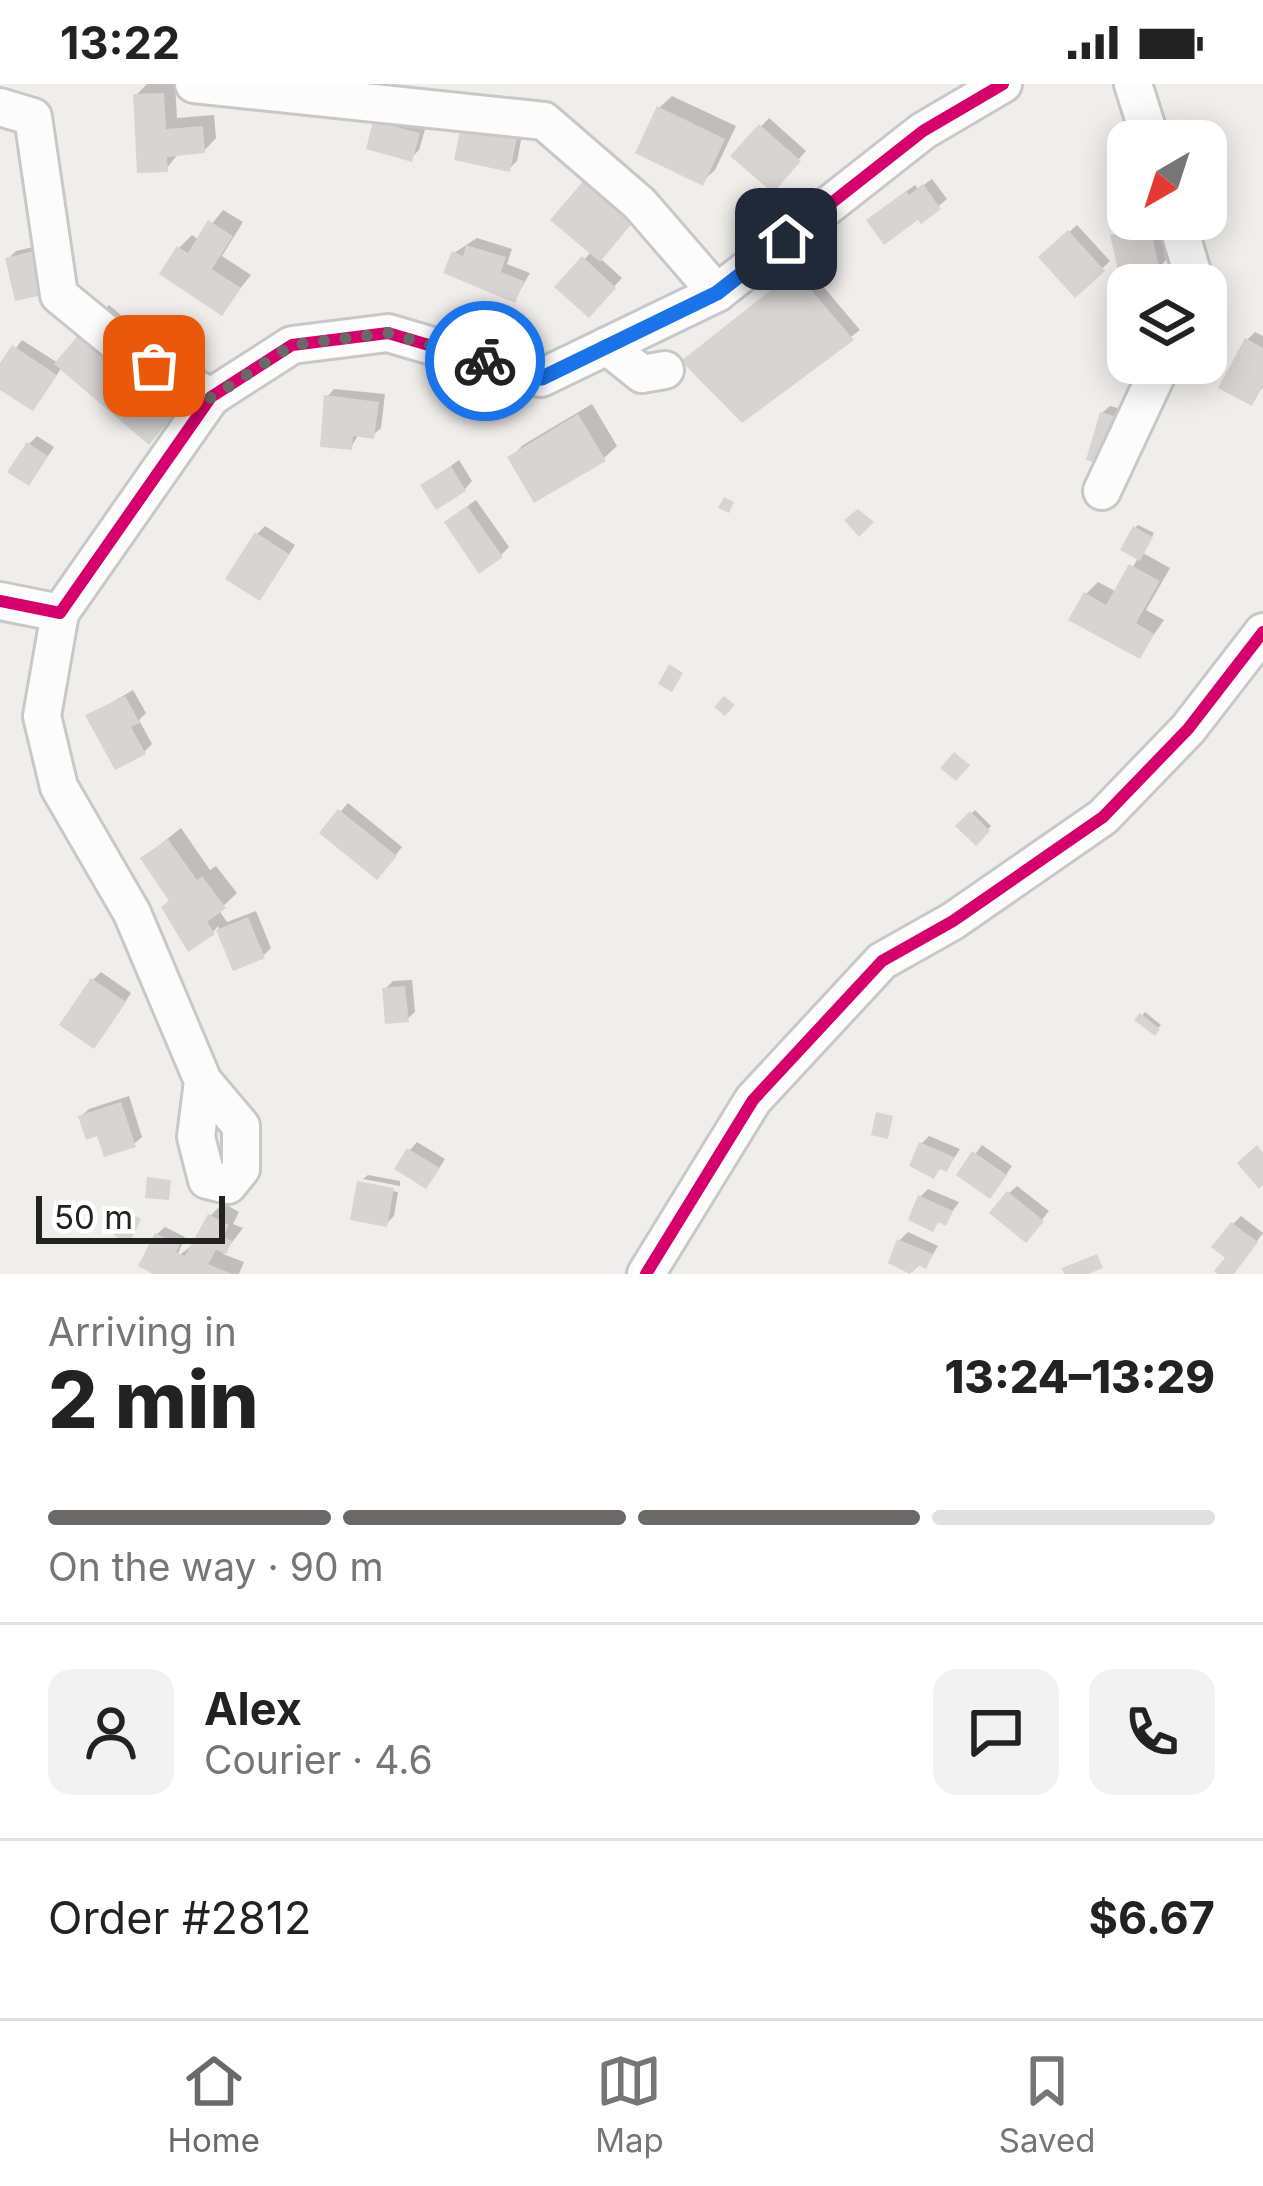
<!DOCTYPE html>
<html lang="en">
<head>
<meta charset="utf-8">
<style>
	body { margin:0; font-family:Inter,sans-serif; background:#f2f2f2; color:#222; height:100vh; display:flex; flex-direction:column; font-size:45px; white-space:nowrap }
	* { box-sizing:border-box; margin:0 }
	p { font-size:39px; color:#767676 }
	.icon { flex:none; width:66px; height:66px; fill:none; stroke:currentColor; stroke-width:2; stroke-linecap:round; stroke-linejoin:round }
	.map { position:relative; height:1190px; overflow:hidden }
	.drawer { display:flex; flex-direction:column; background:#fff; flex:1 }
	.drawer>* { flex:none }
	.needle { width:78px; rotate:219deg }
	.controls { position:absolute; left:1107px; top:36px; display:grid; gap:24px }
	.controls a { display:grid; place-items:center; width:120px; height:120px; border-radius:24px; background:#fff; box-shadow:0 6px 30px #0003; font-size:60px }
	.scale { position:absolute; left:36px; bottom:30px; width:189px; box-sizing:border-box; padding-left:12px; border:6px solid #222; border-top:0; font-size:33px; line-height:42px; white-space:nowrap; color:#222; -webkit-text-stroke:9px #fff; paint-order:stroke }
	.pin { position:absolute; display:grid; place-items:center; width:102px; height:102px; color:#fff; margin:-51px; border-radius:24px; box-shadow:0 6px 18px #0006 }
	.courier { position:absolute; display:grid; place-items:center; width:120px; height:120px; margin:-60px; border:9px solid #1a73e8; border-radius:50%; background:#fff; color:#222; box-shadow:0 3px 15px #0007 }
	.summary em { font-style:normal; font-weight:800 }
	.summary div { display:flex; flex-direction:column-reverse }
	.summary { display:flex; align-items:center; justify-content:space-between; height:204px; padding:0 48px }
	h1 { font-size:78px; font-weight:800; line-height:90px }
	.bar { display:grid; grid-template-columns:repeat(4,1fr); gap:18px 12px; align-content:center; height:144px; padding:0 48px }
	.bar i { height:15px; border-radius:9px; background:#e0e0e0 }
	.bar .active { background:#6a6968 }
	.bar p { grid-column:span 4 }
	.line { display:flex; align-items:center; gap:30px; padding:0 48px; border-top:3px solid #e0e0e0 }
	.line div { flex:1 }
	.round { display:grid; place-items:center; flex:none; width:126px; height:126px; border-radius:24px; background:#f2f2f2 }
	.status { display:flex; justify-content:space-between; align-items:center; height:84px; padding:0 60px; background:#fff; direction:ltr }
	.status svg { height:33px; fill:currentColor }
	.tab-bar { display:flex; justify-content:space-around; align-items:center; height:168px; border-top:3px solid #e0e0e0; background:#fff; font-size:33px; color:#767676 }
	.tab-bar a { display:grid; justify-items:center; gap:6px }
	.tab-bar .active { color:#6a6968 }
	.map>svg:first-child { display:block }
	.shadow { fill:#0003 }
	.building { fill:#d7d4d2 }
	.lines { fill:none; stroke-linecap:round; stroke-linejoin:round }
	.minor-casing { stroke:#c9c8c7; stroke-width:42 }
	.minor { stroke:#fdfcfc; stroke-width:36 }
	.cycleway-casing { stroke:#fff; stroke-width:20 }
	.cycleway { stroke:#d6006c; stroke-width:12 }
	.done { stroke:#6a6968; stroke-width:12; stroke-dasharray:0 21.6 }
	.route { stroke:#1a73e8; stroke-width:15 }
</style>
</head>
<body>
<div class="status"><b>13:22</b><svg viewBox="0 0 49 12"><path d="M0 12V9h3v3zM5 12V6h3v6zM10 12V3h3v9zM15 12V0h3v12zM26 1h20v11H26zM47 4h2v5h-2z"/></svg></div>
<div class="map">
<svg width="1263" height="1190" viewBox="0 0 1263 1190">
	<rect width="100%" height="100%" fill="#f0eeeb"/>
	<!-- shadow -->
	<g class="shadow">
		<path d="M147,0h28l2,34 37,-3 2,23 -12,13 -25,2 -13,16 -30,-74z"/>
		<path d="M672,12l64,30 -21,44 -13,12 -43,-74z"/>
		<path d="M475,21l51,10 -9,46 -8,8z"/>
		<path d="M384,31l42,11 -7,24 -8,8 -35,-35z"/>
		<path d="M769,34l37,33 -34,38 -37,-34z"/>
		<path d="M932,95l15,20 -25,21 -44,-8 37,-27 3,4z"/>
		<path d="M223,126l20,12 -21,34 29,19 -30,37 -42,-64 13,-13 7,5z"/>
		<path d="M1157,136l9,40 -8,8 -44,-32 8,-8z"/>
		<path d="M1077,141l33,36 -35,33 -33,-37z"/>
		<path d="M477,154l35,11 -5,15 23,9 -15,26 -61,-46z"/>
		<path d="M55,158l8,39 -55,-22 8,-8z"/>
		<path d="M592,167l30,27 -33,36 -30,-27z"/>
		<path d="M805,181l55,65 -117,89 -50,-66z"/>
		<path d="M109,221l91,77 -138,-15 -22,33 -40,-14v-17l22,-29 36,23z"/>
		<path d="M1255,248l8,4v51l-12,15 -4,-62z"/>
		<path d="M334,305l51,5 -4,34 -8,7 -14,-1 -8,13 -24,-50z"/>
		<path d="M592,320l25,42 -13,12 -93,-1 12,-12z"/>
		<path d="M1110,322l31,8 -21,53 -18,-54z"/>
		<path d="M37,352l17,11 -18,27 -7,-30z"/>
		<path d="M459,376l13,21 -7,8 -41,-4z"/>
		<path d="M476,416l33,47 -8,8 -46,-40z"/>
		<path d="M1138,441l16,8 -11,20 27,15 -24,42 18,10 -25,36 -53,-62 12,-12 19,10 22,-35 -4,-29z"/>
		<path d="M265,442l30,19 -28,44 -10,-55z"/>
		<path d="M133,606l13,23 -7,7 13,24 -8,8 -55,-36z"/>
		<path d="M348,719l54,44 -17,21 -62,-36z"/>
		<path d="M975,726l16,16 -15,16 -17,-16z"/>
		<path d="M181,744l29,42 6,-4 21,27 -18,17 8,12 29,-11 15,37 -8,8 -29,11 -16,-41 -5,6 -41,-33 -29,-41z"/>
		<path d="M101,888l30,21 -29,44 -9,-57z"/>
		<path d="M412,896l3,32 -8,7 -22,-30 8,-8z"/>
		<path d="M1145,928l16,13 -7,7 -15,-12z"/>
		<path d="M129,1012l13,41 -8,7 -35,-11 -18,-17 8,-7z"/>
		<path d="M929,1052l31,13 -13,20 -5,-2 -8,8 -13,-31z"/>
		<path d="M417,1058l28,17 -12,19 -23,-28z"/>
		<path d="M982,1061l30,21 -14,21 -38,-12z"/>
		<path d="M368,1091l32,6v5l-37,-7z"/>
		<path d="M362,1097v4l36,7 -4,24 -8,8 -26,-41z"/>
		<path d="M1017,1102l32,25 -16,20 -24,-38z"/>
		<path d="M928,1105l31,13 -14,20 -4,-2 -9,8 -12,-31z"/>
		<path d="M223,1119l16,9 -6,12 10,4 -20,26 21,8 -5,12h-69l-13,-40 8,-7 20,10 -9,21 19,-15 15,-27z"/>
		<path d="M1241,1132l22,17 -28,37 -6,-13 4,-33z"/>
		<path d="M908,1148l30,14 -12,20 -5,-3 -9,9 -20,-10 8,-22z"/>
	</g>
	<!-- building -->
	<g class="building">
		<path d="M164,9l2,36 37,-3 2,27 -38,4 1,15 -31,1 -4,-79z"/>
		<path d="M657,22l68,33 -22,47 -68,-33z"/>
		<path d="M464,27l56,11 -10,50 -56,-12z"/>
		<path d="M373,37l47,12 -8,29 -46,-13z"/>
		<path d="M759,40l42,37 -28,32 -43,-37z"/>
		<path d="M585,95l49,42 -34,41 -50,-42z"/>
		<path d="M923,100l18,25 -20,15 -3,-4 -34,25 -18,-25 40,-29 3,4z"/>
		<path d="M208,136l25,16 -21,33 29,19 -19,28 -63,-42 18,-28 11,7z"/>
		<path d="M1150,143l10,44 -40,8 -10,-44z"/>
		<path d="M1068,146l37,41 -30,27 -37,-41z"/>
		<path d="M466,161l40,12 -5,15 23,9 -9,22 -72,-30 9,-22 11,5z"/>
		<path d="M47,164l10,44 -42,9 -10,-43z"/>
		<path d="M582,172l34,32 -27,30 -35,-31z"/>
		<path d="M795,187l59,69 -112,83 -61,-62z"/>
		<path d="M95,231l95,80 -41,50 -95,-81z"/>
		<path d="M1245,254l18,10v37l-11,21 -34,-18z"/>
		<path d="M12,261l45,30 -24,36 -33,-21v-27z"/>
		<path d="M324,311l55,7 -5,37 -21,-3 -1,14 -32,-3z"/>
		<path d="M1100,328l35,10 -14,48 -35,-10z"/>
		<path d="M578,330l28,47 -72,42 -27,-46z"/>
		<path d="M27,358l21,14 -19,30 -22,-14z"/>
		<path d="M451,382l15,25 -30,19 -16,-25z"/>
		<path d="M724,413l10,5 -5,11 -11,-5z"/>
		<path d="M467,422l36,51 -24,17 -35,-52z"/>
		<path d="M858,425l16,13 -15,15 -15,-17z"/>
		<path d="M1133,442l20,11 -13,24 -20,-11z"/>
		<path d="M255,448l34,22 -29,47 -35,-22z"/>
		<path d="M1129,480l31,17 -24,42 18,11 -14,25 -72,-39 16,-28 22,13z"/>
		<path d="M669,580l14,9 -11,19 -14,-8z"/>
		<path d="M125,612l15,27 -9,4 15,27 -31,16 -30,-55z"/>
		<path d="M724,612l11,9 -10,11 -11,-9z"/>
		<path d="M954,668l16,13 -14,16 -16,-13z"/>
		<path d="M338,725l59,47 -20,24 -58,-47z"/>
		<path d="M970,727l20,20 -14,15 -21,-20z"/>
		<path d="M168,755l29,41 5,-4 24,32 -19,14 8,12 -27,18 -27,-45 8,-6 -29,-43z"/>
		<path d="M248,833l17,41 -32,13 -17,-41z"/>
		<path d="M91,894l35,24 -32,47 -35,-24z"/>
		<path d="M405,902l4,36 -24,2 -3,-36z"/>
		<path d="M1140,929l20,16 -5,7 -21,-16z"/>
		<path d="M121,1018l15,45 -32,10 -7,-21 -11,4 -8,-24z"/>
		<path d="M876,1028l17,4 -5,23 -17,-4z"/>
		<path d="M919,1058l35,15 -7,15 -8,-3 -5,10 -25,-13z"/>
		<path d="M1257,1061l6,8v32l-4,4 -22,-26z"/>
		<path d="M407,1064l33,20 -14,21 -32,-20z"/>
		<path d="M972,1067l35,24 -17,24 -34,-24z"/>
		<path d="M147,1093l24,3 -2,20 -24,-2z"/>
		<path d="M357,1097l37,7 -7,39 -37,-7z"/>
		<path d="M1007,1107l37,30 -18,22 -37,-30z"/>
		<path d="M918,1111l35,16 -7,15 -8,-4 -5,10 -25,-12z"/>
		<path d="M126,1127l15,8 -12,25 -16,-9z"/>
		<path d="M208,1130l21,11 -6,12 9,4 -6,13 -10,-4 -8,14 24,10h-79l-15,-8 17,-33 25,12 -4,7 9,4z"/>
		<path d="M1231,1138l27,20 -24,32h-16l-4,-3 11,-13 -14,-11z"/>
		<path d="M897,1155l36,15 -7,15 -8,-4 -8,9 -22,-11z"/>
		<path d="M1097,1170l6,14 -15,6h-24l-2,-6z"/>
	</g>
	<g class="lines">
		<defs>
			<g id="minor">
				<path d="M194,0l350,37 96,83 77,89"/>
				<path d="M1133,0l18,57"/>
				<path d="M0,23l33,10 26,178 67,55 85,47"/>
				<path d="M1176,135l20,66"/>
				<path d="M607,262l35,28 23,-4"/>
				<path d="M1102,407l60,-128"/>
				<path d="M0,517l60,12 151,-216 81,-52 96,-12 153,45 176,-85 206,-162 80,-47"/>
				<path d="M60,529l-18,103 17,71 73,126 71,168 -7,56 11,43 21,5 13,-16v-43l-38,-45"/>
				<path d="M646,1190l107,-174 129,-139 71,-40 150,-104 85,-88 75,-97"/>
			</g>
		</defs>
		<!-- minor casing -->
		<use href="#minor" class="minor-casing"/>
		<!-- minor -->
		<use href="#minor" class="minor"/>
		<defs>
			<g id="cycleway">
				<path d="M0,517l60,12 151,-216 81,-52 96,-12 153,45 176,-85 206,-162 80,-47"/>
				<path d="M646,1190l107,-174 129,-139 71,-40 150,-104 85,-88 75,-97"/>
			</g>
		</defs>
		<!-- cycleway casing -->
		<use href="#cycleway" class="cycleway-casing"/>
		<!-- cycleway -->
		<use href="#cycleway" class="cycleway"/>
	</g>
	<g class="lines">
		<!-- done -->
		<path class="done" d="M154,282l57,32 81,-53 96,-12 97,28"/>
		<!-- route -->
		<path class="route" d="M485,277l57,17 175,-85 69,-54"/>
	</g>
</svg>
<div class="controls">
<a><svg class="needle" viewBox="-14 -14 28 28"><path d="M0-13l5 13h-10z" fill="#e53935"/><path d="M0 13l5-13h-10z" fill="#767676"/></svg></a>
<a><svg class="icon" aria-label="layers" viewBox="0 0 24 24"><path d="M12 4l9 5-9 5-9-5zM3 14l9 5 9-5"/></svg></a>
</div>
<div class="scale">50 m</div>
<div class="pin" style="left:154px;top:282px;background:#ea580c"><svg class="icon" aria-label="bag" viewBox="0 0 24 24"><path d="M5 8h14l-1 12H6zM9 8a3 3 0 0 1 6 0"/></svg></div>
<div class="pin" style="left:786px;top:155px;background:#1f2937"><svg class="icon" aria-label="home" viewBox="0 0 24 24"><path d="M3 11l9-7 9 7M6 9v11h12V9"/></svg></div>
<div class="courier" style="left:485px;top:277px"><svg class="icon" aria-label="bike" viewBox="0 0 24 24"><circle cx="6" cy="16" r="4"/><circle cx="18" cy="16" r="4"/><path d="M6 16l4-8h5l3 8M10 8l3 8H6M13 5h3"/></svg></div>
</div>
<section class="drawer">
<div class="summary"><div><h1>2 min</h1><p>Arriving in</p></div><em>13:24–13:29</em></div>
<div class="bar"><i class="active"></i><i class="active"></i><i class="active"></i><i></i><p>On the way · 90 m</p></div>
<div class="line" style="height:216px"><a class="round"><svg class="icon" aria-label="person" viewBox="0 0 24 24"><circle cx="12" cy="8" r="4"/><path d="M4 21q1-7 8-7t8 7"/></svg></a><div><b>Alex</b><p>Courier · 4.6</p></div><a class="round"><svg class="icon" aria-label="chat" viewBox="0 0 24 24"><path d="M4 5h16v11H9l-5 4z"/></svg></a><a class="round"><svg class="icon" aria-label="phone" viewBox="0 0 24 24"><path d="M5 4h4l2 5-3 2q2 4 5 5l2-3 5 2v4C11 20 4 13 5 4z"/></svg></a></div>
<div class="line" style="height:156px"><div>Order #2812</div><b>$6.67</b></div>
</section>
<nav class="tab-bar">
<a class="active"><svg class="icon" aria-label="home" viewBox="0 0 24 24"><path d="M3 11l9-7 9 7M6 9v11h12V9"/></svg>Home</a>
<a><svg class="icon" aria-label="map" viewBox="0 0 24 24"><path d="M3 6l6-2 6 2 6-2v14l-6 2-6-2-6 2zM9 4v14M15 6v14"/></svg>Map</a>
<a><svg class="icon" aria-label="saved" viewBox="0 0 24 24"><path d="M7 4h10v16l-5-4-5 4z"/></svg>Saved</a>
</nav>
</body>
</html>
